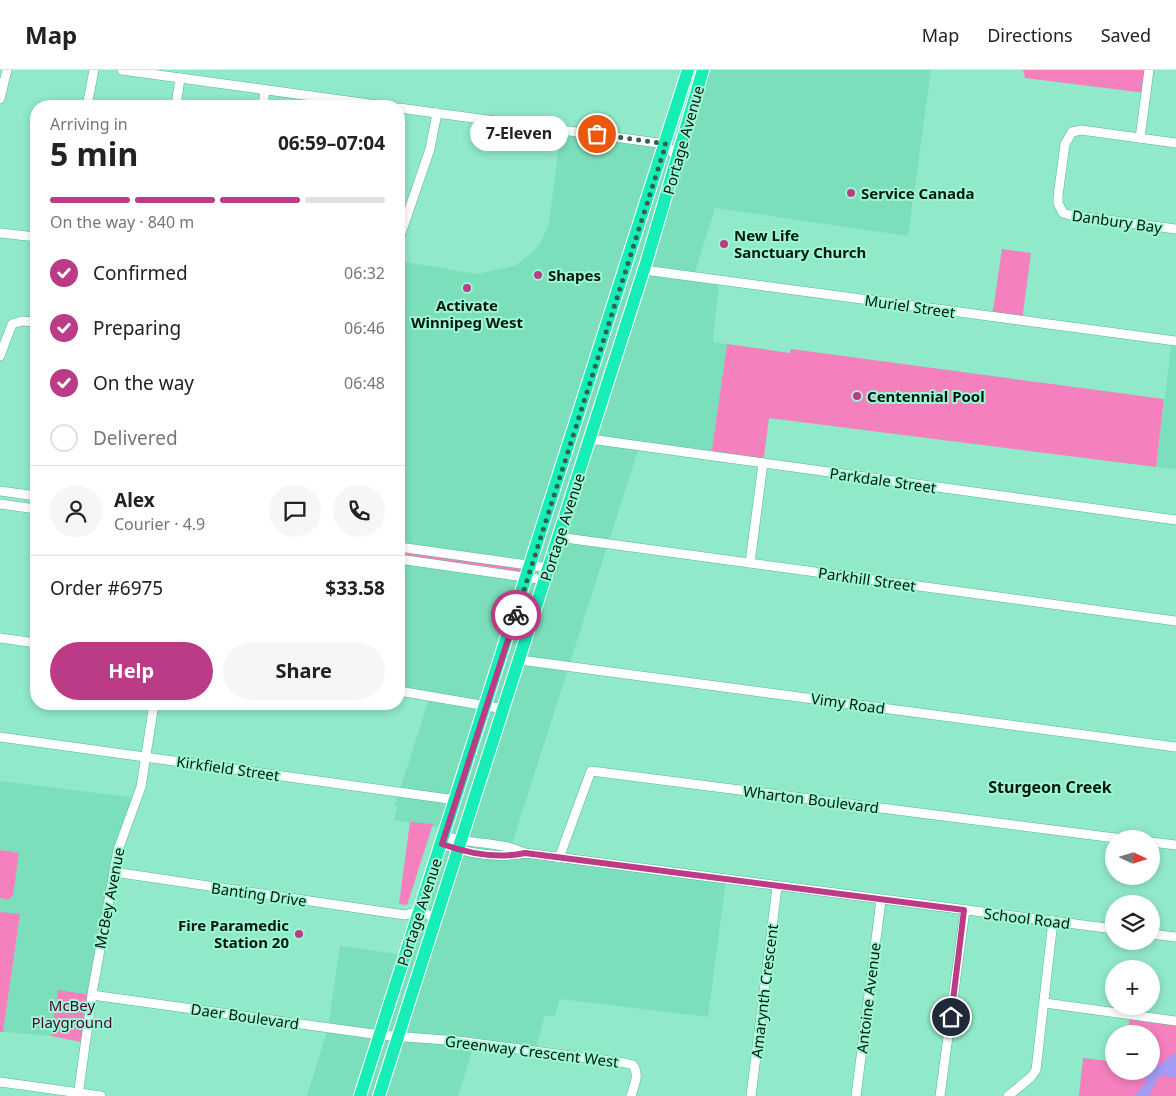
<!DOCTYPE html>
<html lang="en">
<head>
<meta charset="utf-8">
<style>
	body { margin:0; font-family:"Noto Sans",sans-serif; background:#f6f6f6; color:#222; height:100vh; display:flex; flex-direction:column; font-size:19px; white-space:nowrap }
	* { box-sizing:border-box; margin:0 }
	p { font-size:16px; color:#767676 }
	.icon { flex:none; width:28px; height:28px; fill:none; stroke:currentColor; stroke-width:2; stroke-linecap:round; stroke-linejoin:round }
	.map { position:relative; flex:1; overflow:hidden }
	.side { position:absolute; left:30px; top:30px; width:375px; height:610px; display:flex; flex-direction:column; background:#fff; border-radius:20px; box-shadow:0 2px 8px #0003 }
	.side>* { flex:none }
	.needle { width:32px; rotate:94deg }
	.buttons { position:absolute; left:1105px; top:760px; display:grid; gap:10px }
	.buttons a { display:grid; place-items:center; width:55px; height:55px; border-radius:50%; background:#fff; box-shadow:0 2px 8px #0003; font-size:25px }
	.pin { position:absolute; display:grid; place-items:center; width:42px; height:42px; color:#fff; margin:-21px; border:2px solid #fff; border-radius:50%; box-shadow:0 1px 5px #0007 }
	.courier { position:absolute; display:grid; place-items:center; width:50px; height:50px; margin:-25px; border:4px solid #bb3b86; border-radius:50%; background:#fff; color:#222; box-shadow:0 1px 6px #0007 }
	.bubble { position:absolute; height:35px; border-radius:18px; background:#fff; box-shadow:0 2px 8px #0003; font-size:16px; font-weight:700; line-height:35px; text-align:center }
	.overview em { font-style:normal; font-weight:700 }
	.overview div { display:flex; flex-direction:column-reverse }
	.overview { display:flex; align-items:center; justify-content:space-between; height:85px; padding:0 20px }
	h1 { font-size:32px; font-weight:700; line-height:38px }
	.bar { display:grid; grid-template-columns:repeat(4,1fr); gap:8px 5px; align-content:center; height:60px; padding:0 20px }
	.bar i { height:6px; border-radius:4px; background:#e0e0e0 }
	.bar .selected { background:#bb3b86 }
	.bar p { grid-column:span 4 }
	.line { display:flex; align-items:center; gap:12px; padding:0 20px; border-top:1px solid #e0e0e0 }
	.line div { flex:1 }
	.round { display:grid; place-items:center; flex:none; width:52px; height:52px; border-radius:26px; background:#f6f6f6 }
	ol { padding:0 20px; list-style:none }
	li { display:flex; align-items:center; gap:15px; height:55px }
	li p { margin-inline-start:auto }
	li .icon { padding:5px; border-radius:50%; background:#bb3b86; color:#fff; stroke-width:4 }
	li:last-child { color:#767676 }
	li i { width:28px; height:28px; border:2px solid #e0e0e0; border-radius:50% }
	.cta { display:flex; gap:10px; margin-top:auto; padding:10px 20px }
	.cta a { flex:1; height:58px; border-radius:30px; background:#bb3b86; color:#fff; font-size:20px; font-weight:700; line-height:58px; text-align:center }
	.cta a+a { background:#f6f6f6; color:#222 }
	header { display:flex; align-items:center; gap:30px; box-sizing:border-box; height:70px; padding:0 25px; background:#fff; border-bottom:1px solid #e0e0e0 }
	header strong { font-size:24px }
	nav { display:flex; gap:28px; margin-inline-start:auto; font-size:18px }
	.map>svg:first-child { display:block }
	.built { fill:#7bdfbb }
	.green { fill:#f480bd }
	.water { fill:#a59af4 }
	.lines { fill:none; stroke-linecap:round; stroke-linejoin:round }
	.minor-casing { stroke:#5bb596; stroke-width:10 }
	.highway-casing { stroke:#fff; stroke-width:14 }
	.minor { stroke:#fff; stroke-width:9 }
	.highway { stroke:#16edb7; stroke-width:12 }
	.done { stroke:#326150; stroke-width:5; stroke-dasharray:0 9 }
	.route { stroke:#bb3b86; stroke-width:6 }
	.poi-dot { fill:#bb3b86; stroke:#9df7d5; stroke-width:2 }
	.labels { text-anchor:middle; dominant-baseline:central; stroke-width:4; stroke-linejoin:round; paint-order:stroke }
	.street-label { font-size:15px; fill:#00180f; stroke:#9df7d5 }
	.poi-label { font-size:15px; font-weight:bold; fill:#00180f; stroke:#9df7d5; text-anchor:start }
	.park-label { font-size:15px; fill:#4f0333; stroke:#9df7d5 }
	.neighbourhood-label { font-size:16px; font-weight:bold; fill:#00180f; stroke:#9df7d5 }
</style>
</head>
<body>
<header>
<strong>Map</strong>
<nav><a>Map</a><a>Directions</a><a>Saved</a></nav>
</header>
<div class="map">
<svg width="1176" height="1026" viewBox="0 0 1176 1026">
	<rect width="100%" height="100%" fill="#90e9c8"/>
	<!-- built -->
	<g class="built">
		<path d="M703,0h228l-23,166 -193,-28 -21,68 25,4 -6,62 14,2 -16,112 -72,-9 -128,400 215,33 -18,137 -148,-18 -6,18 -9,-2 -10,36 -61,-7 -16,52h-151l21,-68 12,-82 65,9 41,-126 -52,-9 4,-14 -3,-1 35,-109 -31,-5v-430l78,13 38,-8 18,-14 7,-9 9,-19 12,-95 105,15 11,15z"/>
		<path d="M1172,271h4v128l-20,-2z"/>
		<path d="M0,711l137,17 -14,33 -31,164 -34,-5 -7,46 -48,-4 17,-117 -20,-3z"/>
	</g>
	<!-- green -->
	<g class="green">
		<path d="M1023,0h126l-3,23 -121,-15z"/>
		<path d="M1002,179l29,4 -9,68 -30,-4z"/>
		<path d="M727,274l63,9 1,-4 373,50 -8,68 -387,-49 -6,45 -52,-7z"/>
		<path d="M399,477l132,18 -3,12 -129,-18z"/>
		<path d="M410,752l23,2 -26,81 -8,-1z"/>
		<path d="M0,780l19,3 -6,42 -5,5 -8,-2z"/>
		<path d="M0,842l20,2 -17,118h-3z"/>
		<path d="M58,920l34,5 -6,48 -35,-7z"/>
		<path d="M1130,944l46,7v75h-97l4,-38 31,4v9h37v-37h-23z"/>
	</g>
	<!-- water -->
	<path class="water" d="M1176,982v26l-12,-3 -6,3 -9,18h-15l11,-13 1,-8z"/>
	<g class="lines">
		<defs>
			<g id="minor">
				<path d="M122,0l262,36"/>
				<path d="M0,29l7,-29"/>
				<path d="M87,36l7,-36"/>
				<path d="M176,36l4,-28"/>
				<path d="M263,36l2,-16"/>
				<path d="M399,38l267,36 12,16"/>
				<path d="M1140,68l9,-68"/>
				<path d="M1176,73l-95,-13 -9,2 -7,12 -7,52v7l5,10 7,2 106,14"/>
				<path d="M0,163l36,4"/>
				<path d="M399,169l31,-90 7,-36"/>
				<path d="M644,200l532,71"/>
				<path d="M0,286l12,-32 10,-3 14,1"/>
				<path d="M590,369l586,81"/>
				<path d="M0,421l36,5"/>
				<path d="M0,434l36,5"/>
				<path d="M558,467l618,84"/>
				<path d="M399,477l150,21"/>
				<path d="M399,489l146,21"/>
				<path d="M750,493l13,-100"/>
				<path d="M0,568l36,5"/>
				<path d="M520,590l656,87"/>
				<path d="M399,621l105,18"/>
				<path d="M0,667l456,63"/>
				<path d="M444,766c27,9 56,5 81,17l589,76"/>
				<path d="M1151,772l25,3"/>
				<path d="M442,774c25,9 56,15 83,9"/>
				<path d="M559,788l32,-87 532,68"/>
				<path d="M114,802l291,43 14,-4 17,7"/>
				<path d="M1151,864l25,3"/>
				<path d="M92,925l288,40 78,6 167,22 8,2c7,10 1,20 -2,31"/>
				<path d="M1045,933l131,18"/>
				<path d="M0,1012l101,14"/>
				<path d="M78,1026l15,-108 25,-138 23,-63 13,-83"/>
				<path d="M751,1026l26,-209"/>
				<path d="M856,1026l25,-196"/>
				<path d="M940,1026l25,-186"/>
				<path d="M1008,1026l23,-19 5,-7 17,-149"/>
			</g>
			<g id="highway">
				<path d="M360,1026l328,-1026"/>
				<path d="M379,1026l268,-836 56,-190"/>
			</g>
		</defs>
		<!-- minor casing -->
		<use href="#minor" class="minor-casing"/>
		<!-- highway casing -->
		<use href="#highway" class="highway-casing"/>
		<!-- minor -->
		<use href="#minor" class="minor"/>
		<!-- highway -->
		<use href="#highway" class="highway"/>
	</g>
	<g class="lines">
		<!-- done -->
		<path class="done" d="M516,545l150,-471 -69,-10"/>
		<!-- route -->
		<path class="route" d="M516,545l-74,229c25,9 56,15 83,9l439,57 -13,107"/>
	</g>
	<!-- markers -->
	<g class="poi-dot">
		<circle cx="851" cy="123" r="5"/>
		<circle cx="724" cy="174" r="5"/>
		<circle cx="538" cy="205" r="5"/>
		<circle cx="467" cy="218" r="5"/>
		<circle cx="857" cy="326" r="5"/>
		<circle cx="299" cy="864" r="5"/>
	</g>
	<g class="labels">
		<!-- street labels -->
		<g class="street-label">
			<text transform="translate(683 70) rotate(-74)">Portage Avenue</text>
			<text transform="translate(1117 151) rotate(8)">Danbury Bay</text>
			<text transform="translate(910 236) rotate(8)">Muriel Street</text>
			<text transform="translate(883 410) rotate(8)">Parkdale Street</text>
			<text transform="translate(562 457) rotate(-72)">Portage Avenue</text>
			<text transform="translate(867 509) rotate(8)">Parkhill Street</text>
			<text transform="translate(848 633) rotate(8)">Vimy Road</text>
			<text transform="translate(228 698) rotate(8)">Kirkfield Street</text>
			<text transform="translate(811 729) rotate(7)">Wharton Boulevard</text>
			<text transform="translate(259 824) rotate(8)">Banting Drive</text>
			<text transform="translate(109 828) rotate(-79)">McBey Avenue</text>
			<text transform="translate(419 842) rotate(-72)">Portage Avenue</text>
			<text transform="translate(1027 848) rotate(7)">School Road</text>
			<text transform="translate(764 921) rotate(-83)">Amarynth Crescent</text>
			<text transform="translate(868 928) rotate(-83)">Antoine Avenue</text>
			<text transform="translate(245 946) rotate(8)">Daer Boulevard</text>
			<text transform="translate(532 981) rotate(7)">Greenway Crescent West</text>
		</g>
		<!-- poi labels -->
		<g class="poi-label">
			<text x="861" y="123">Service Canada</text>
			<text x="734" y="165">New Life<tspan x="734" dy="17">Sanctuary Church</tspan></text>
			<text x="548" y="205">Shapes</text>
			<text x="467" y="235" text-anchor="middle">Activate<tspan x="467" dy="17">Winnipeg West</tspan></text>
			<text x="867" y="326">Centennial Pool</text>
			<text x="289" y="855" text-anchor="end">Fire Paramedic<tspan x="289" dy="17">Station 20</tspan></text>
		</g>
		<!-- park labels -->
		<g class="park-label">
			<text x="72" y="935">McBey<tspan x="72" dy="17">Playground</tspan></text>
		</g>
		<!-- neighbourhood labels -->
		<g class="neighbourhood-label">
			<text x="1050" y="717">Sturgeon Creek</text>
		</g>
	</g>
</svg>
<div class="buttons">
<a><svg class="needle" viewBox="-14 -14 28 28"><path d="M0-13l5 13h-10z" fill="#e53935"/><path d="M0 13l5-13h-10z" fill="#767676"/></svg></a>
<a><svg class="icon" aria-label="layers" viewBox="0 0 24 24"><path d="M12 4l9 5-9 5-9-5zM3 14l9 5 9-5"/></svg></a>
<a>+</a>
<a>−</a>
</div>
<div class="pin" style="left:597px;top:64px;background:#ea580c"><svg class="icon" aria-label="bag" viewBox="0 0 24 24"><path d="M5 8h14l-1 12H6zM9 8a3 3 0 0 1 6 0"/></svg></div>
<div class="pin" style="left:951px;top:947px;background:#1f2937"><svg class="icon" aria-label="home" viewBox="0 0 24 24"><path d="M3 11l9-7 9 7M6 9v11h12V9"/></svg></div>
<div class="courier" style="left:516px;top:545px"><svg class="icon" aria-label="bike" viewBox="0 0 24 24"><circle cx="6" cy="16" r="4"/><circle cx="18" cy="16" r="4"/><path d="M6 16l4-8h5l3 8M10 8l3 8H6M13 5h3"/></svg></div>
<div class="bubble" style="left:470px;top:46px;width:98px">7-Eleven</div>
<section class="side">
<div class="overview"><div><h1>5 min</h1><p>Arriving in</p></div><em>06:59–07:04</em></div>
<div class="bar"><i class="selected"></i><i class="selected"></i><i class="selected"></i><i></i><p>On the way · 840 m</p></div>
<ol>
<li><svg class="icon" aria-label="check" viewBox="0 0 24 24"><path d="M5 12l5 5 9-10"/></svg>Confirmed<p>06:32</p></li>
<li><svg class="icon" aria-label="check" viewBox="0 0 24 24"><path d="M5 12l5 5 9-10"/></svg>Preparing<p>06:46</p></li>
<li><svg class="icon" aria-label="check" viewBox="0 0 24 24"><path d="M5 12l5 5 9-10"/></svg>On the way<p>06:48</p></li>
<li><i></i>Delivered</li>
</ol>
<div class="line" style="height:90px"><a class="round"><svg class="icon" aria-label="person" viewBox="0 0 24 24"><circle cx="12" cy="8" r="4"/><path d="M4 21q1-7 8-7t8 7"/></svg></a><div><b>Alex</b><p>Courier · 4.9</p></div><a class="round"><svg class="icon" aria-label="chat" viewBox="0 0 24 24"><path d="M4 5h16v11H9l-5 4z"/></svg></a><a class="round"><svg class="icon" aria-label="phone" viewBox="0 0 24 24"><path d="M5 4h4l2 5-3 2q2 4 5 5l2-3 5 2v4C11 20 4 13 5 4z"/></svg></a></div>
<div class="line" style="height:65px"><div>Order #6975</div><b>$33.58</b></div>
<div class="cta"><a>Help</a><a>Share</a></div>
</section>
</div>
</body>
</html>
